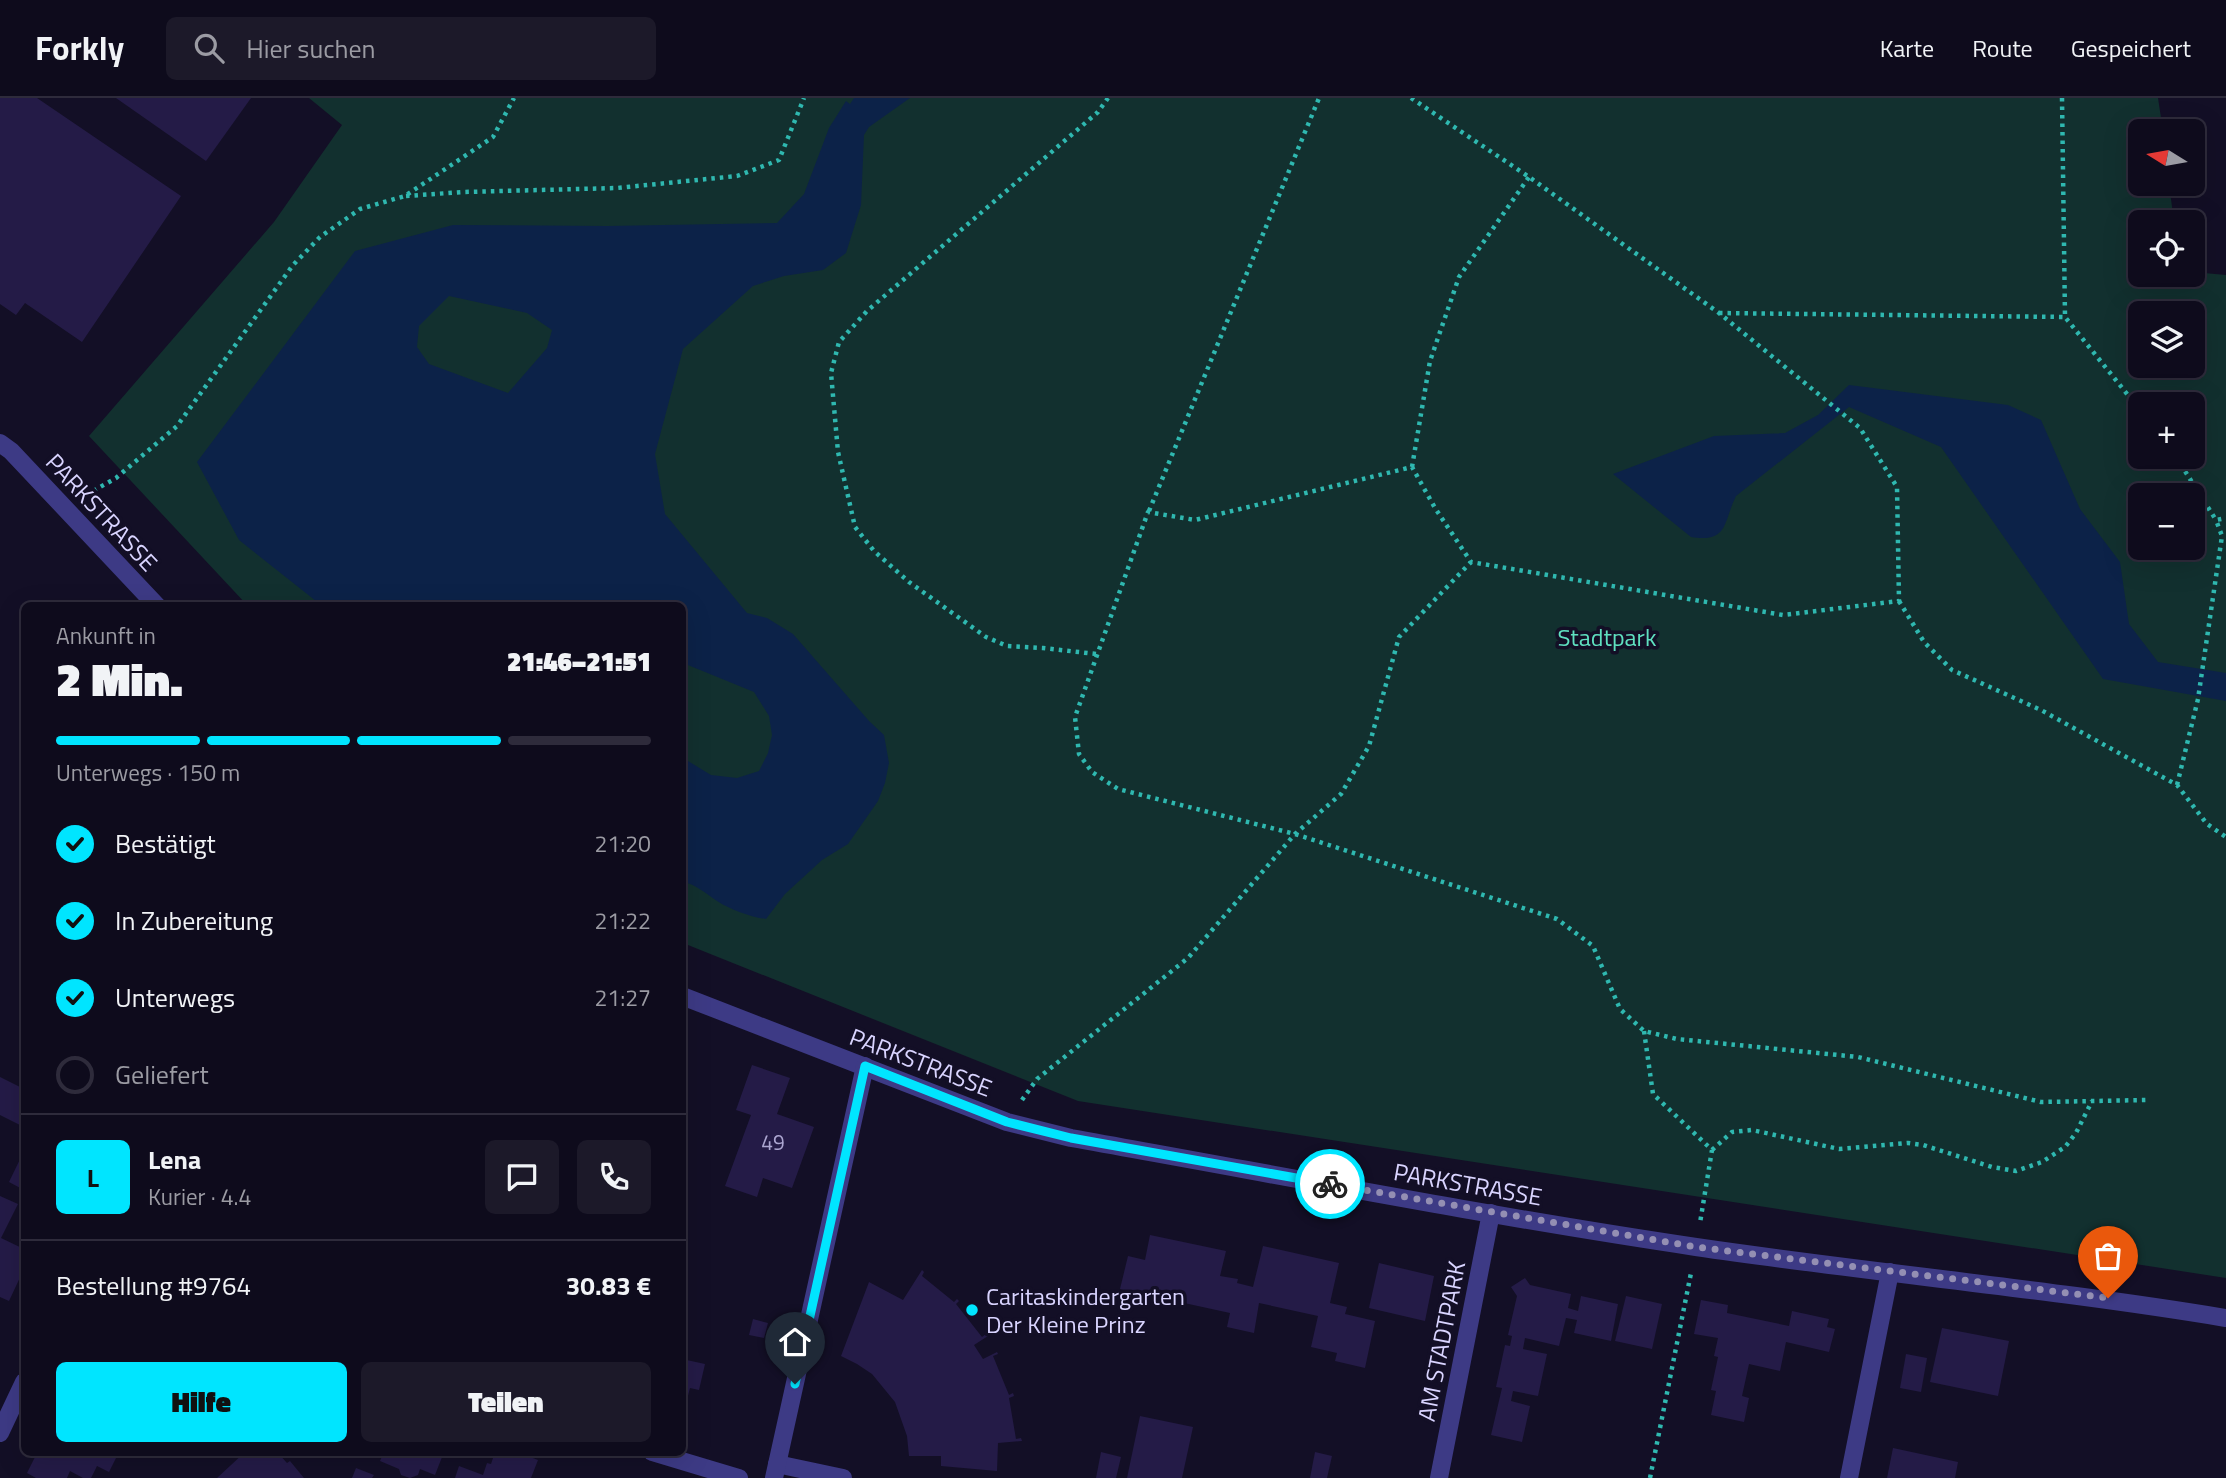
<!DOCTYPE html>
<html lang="de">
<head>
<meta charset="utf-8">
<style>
	body { margin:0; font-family:"Titillium Web",sans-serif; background:#1c1929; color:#f1f3f6; height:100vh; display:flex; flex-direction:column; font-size:26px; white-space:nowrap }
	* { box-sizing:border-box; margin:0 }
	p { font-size:23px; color:#9b9ba3 }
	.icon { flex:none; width:38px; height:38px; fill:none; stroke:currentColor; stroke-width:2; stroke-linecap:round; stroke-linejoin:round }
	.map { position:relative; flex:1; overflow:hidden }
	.sheet { position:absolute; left:21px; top:504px; width:665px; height:854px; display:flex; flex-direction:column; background:#0e0b1c; border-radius:10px; box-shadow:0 7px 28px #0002,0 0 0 2px #2e2b3b }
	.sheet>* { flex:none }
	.needle { width:46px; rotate:281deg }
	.tools { position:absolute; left:2128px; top:21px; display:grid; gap:14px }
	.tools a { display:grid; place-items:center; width:77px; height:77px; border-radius:10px; background:#0e0b1c; box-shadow:0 7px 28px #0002,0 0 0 2px #2e2b3b; font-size:35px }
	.pin { position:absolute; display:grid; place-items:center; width:60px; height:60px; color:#fff; margin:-72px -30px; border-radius:50% 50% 50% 0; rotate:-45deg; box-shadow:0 0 7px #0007 }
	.pin .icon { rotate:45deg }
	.courier { position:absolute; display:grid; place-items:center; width:70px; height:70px; margin:-35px; border:5px solid #00e5ff; border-radius:50%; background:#fff; color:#222; box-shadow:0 2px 9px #0007 }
	.summary em { font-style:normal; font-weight:800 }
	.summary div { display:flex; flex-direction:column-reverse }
	.summary { display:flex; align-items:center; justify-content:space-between; height:119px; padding:0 35px }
	h1 { font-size:46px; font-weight:800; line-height:52px }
	.bar { display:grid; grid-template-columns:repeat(4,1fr); gap:10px 7px; align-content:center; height:84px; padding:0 35px }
	.bar i { height:9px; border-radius:5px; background:#2e2b3b }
	.bar .selected { background:#00e5ff }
	.bar p { grid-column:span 4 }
	.line { display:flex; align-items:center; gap:18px; padding:0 35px; border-top:2px solid #2e2b3b }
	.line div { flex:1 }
	.round { display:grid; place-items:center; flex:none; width:74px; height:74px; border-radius:10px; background:#1c1929 }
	ol { padding:0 35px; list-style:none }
	li { display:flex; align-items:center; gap:21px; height:77px }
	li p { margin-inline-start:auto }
	li .icon { padding:7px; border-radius:50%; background:#00e5ff; color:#111; stroke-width:4 }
	li:last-child { color:#9b9ba3 }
	li i { width:38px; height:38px; border:4px solid #2e2b3b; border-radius:50% }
	.action { display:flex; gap:14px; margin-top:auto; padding:14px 35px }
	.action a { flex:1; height:80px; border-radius:10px; background:#00e5ff; color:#111; font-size:28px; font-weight:800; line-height:80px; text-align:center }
	.action a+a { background:#1c1929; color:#f1f3f6 }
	header { display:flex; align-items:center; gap:42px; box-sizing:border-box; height:98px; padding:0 35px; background:#0e0b1c; border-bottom:2px solid #2e2b3b }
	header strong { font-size:33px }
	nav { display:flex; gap:38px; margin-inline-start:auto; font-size:24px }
	.search { width:490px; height:63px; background:#1c1929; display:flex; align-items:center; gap:18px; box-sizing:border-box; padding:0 24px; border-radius:10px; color:#9b9ba3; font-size:26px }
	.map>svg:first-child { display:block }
	.green { fill:#12302f; fill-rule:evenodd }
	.water { fill:#0c2248; fill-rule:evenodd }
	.building { fill:#241b47 }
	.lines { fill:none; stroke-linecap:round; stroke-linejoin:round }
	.path { stroke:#2fb8b0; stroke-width:4.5; stroke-dasharray:3.5 5; stroke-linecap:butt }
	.minor { stroke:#3d3a85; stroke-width:18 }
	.done { stroke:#948fb3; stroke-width:7; stroke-dasharray:0 12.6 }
	.route { stroke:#00e5ff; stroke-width:9 }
	.poi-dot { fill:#00e5ff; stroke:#130f26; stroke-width:2.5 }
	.labels { text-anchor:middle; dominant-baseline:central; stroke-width:7; stroke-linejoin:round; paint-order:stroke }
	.number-label { font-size:21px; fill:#aca6d1 }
	.street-label { font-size:24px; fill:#d9d4ff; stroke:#130f26 }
	.park-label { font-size:24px; fill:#5fe0c0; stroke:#130f26 }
	.poi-label { font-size:24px; fill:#d9d4ff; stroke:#130f26; text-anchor:start }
</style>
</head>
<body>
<header>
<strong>Forkly</strong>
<div class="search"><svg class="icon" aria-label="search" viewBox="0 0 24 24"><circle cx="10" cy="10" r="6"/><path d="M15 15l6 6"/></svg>Hier suchen</div>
<nav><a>Karte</a><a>Route</a><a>Gespeichert</a></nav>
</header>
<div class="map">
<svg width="2226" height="1380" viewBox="0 0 2226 1380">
	<rect width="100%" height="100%" fill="#130f26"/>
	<!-- green -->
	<path class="green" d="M309,0h1849l5,33h-23v53h29l5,38h-34v53h53v-3l33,3v1003l-1148,-177 -395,-158 -1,-337 -435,-1 -158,-169 185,-214 68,-97zM2140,215h53v53h-53zM2140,306h53v53h-53zM2140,397h53v53h-53z"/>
	<!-- water -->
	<g class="water">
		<path d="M854,0h56l-41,29 -5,8 -3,70 -15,48 -23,17 -39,6 -31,10 -70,63 -28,105 10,60 82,99 20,5 26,16 76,87 15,14 5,28 -4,20 -7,18 -30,43 -26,16 -37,34 -19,25c-15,-2 -35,-9 -49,-18 -12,-8 -20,-16 -34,-19v-124l28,17 26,3 22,-7 9,-18 4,-18 -3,-19 -15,-24 -71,-29 -1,-57 -361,-1 -82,-65 -42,-78 158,-211 98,-26 154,1 170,-3 27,-29 25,-66 17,-27 4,3zM449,198l78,17 25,17 -5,18 -39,45 -79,-29 -12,-17 2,-21z"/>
		<path d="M1849,287l159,20 33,15 39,89 40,53 9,62 29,38 68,11v28l-123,-22 -162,-232 -92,-40 -113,89c-13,26 -7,47 -45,41l-78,-63 101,-38 71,-3 33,-18z"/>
	</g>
	<!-- building -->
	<g class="building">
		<path d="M0,0h37l144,98 -99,146 -57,-39 -9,12 -16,-11z"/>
		<path d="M116,0h135l-45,63z"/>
		<path d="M752,967l38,13 -13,36 37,13 -22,61 -29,-10 -6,19 -32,-11 26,-71 -15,-5z"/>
		<path d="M0,979l24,12v38l-24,-12z"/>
		<path d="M24,1053v39l-15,-8z"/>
		<path d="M0,1098l18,8 -17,34 23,11v20l-15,32 -9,-4z"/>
		<path d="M1150,1137l76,16 -6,25 18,3 -1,4 16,4 10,-41 76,17 -9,40 17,4 -2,7 30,7 -10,47 -30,-7 2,-8 -26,-6 7,-31 -59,-13 -5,30 -27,-6 3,-14 -110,-24 8,-33 17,4z"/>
		<path d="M1379,1165l55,13 -9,45 -56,-13z"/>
		<path d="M922,1172l2,2 -2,4 32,26 3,-3 2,2 -3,3 26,33 4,-3 2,2 -14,9 9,14 14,-7 1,2 -5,2 16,39 4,-2 1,3 -5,2 7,41 5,-1 1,3 -24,2 -1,28 -56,-5v-10h-32l-2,-20 -12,-34 -23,-28 -15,-10 -16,-8 28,-74 34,18z"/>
		<path d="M1525,1180l5,7 41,9 -3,14 10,3 3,-15 37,8 -7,37 -37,-8 3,-13 -11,-2 -7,28 -34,-8 -2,11 24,5 -9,42 -25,-5 -2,10 19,5 -8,36 -31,-7 11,-47 -6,-1 9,-42 5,1 2,-10 -4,-1 9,-39 -6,-9z"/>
		<path d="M1626,1198l36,8 -10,45 -37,-8z"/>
		<path d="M1701,1202l27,5 -1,8 62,13 3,-15 37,8 -2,8 8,2 -6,23 -43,-10 -6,29 -31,-7 -7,32 7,2 -5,24 -33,-7 5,-24 -5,-1 7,-33 -4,-1 4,-18 -24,-4z"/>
		<path d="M753,1221l15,4 -4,15 -15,-3z"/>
		<path d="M1942,1230l67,13 -11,55 -68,-14z"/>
		<path d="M1906,1256l21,4 -6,34 -21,-4z"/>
		<path d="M682,1261l23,5 -6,26 -9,-2 -7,27z"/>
		<path d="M1140,1318l53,11 -11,51h-55z"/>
		<path d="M1893,1350l65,14 -3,16h-68z"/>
		<path d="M50,1354h69l-10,20 -12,-6 -6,12h-8l-13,-7 -3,7h-31l-9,-5 10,-20 10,5z"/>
		<path d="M245,1354h32l10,11 3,-2 14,17h-87z"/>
		<path d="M384,1354h60l-9,23 -15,-6 -2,6 -8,3 -9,-3 -2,-6 -19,-8z"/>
		<path d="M495,1354h22l21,8 -7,18h-76l4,-12 24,9 4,-12 4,1z"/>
		<path d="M1101,1354l20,5 -5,21h-20z"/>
		<path d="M1315,1354l17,4 -5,22h-17z"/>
		<path d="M356,1370l18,7 -2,3h-20z"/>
	</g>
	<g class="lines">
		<!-- path -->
		<g class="path">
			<path d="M1411,0l118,79 190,136 141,115 37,59 2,114 -116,14 -312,-53 -36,-54 -23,-41 -217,53 -47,-8 -73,205 4,37 13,18 26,17 177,45 262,85 36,27 27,63 24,22 33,8 181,18 183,45 106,-2"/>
			<path d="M2062,0l3,219 75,93"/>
			<path d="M406,98l57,-4 154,-4 120,-12 42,-16 25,-62"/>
			<path d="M1719,215l346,4"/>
			<path d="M2176,359l40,63 10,-2"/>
			<path d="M1412,369l18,-106 29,-84 70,-100"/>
			<path d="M86,397l30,-17 61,-52 116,-161 27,-28 40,-28 45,-13 88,-59 21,-39"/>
			<path d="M1149,413l170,-413"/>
			<path d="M1899,503l25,41 28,28 89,40 136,75 30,39 19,13"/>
			<path d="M1096,556l-53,-6 -36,-2 -21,-9 -77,-55 -35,-31 -19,-24 -17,-75 -7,-79 8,-31 28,-31 231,-199 10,-14"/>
			<path d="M2177,687l21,-86 24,-163 -6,-16"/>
			<path d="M1644,933l9,63 59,56 -12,73"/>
			<path d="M1022,1002l15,-21 151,-121 107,-124 46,-40 28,-48 30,-109 72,-75"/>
			<path d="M1712,1052l20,-18 20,-2 87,19 69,-6 15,2 69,22 24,4 26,-9 23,-15 11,-14 16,-32"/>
			<path d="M1650,1380l41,-205"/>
		</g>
		<!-- minor -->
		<g class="minor">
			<path d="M0,345l11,8 146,155"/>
			<path d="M682,898l325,126 64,16c208,37 416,78 625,109 177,26 354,42 530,71"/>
			<path d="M0,1335l24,-51"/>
			<path d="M652,1354l87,26"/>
			<path d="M777,1366l66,14"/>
			<path d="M774,1380l91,-412"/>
			<path d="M1439,1380l52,-265"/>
			<path d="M1849,1380l41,-206"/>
		</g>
	</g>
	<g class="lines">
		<!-- done -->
		<path class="done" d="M1330,1086l366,63 412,51"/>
		<!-- route -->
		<path class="route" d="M795,1286l70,-318 142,56 64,16 259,46"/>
	</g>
	<!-- markers -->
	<circle class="poi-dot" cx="972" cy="1212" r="7"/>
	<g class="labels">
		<!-- number labels -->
		<g class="number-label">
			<text x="773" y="1044">49</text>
		</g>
		<!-- street labels -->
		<g class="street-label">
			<text transform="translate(102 414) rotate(47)">PARKSTRASSE</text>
			<text transform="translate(921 964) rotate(21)">PARKSTRASSE</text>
			<text transform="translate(1468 1086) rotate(10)">PARKSTRASSE</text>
			<text transform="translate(1441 1243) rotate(-79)">AM STADTPARK</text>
		</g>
		<!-- park labels -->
		<g class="park-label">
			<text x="1607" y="539">Stadtpark</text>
		</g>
		<!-- poi labels -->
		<g class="poi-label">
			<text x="986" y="1198">Caritaskindergarten<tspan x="986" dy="28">Der Kleine Prinz</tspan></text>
		</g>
	</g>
</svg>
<div class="tools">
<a><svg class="needle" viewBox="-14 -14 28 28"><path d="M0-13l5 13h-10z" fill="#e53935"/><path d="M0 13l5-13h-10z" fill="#9b9ba3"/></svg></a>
<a><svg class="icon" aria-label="locate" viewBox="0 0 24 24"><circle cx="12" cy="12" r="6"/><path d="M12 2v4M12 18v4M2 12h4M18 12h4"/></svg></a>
<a><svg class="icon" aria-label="layers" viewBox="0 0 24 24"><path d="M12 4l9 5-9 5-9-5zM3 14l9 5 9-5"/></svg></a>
<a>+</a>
<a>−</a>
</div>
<div class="pin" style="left:2108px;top:1200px;background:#ea580c"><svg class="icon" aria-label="bag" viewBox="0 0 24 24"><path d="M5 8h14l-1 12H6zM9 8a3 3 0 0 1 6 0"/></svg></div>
<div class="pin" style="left:795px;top:1286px;background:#1f2937"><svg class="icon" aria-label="home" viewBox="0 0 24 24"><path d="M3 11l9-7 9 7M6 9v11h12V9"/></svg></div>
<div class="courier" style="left:1330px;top:1086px"><svg class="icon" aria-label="bike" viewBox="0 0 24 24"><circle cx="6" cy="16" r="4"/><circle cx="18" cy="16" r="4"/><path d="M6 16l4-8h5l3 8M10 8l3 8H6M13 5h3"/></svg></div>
<section class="sheet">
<div class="summary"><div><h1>2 Min.</h1><p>Ankunft in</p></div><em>21:46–21:51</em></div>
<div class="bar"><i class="selected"></i><i class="selected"></i><i class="selected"></i><i></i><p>Unterwegs · 150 m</p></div>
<ol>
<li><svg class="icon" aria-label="check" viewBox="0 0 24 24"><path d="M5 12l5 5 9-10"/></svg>Bestätigt<p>21:20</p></li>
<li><svg class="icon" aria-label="check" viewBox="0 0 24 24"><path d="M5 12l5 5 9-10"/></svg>In Zubereitung<p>21:22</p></li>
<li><svg class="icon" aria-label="check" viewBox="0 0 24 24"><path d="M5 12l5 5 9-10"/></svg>Unterwegs<p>21:27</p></li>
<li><i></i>Geliefert</li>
</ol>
<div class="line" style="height:126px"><b class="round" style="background:#00e5ff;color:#111">L</b><div><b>Lena</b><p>Kurier · 4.4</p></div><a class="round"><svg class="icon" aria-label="chat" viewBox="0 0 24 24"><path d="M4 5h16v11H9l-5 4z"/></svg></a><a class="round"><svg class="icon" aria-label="phone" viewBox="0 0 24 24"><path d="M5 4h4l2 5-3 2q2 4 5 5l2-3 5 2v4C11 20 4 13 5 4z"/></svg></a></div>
<div class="line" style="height:91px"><div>Bestellung #9764</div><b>30.83 €</b></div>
<div class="action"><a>Hilfe</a><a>Teilen</a></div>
</section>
</div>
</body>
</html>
